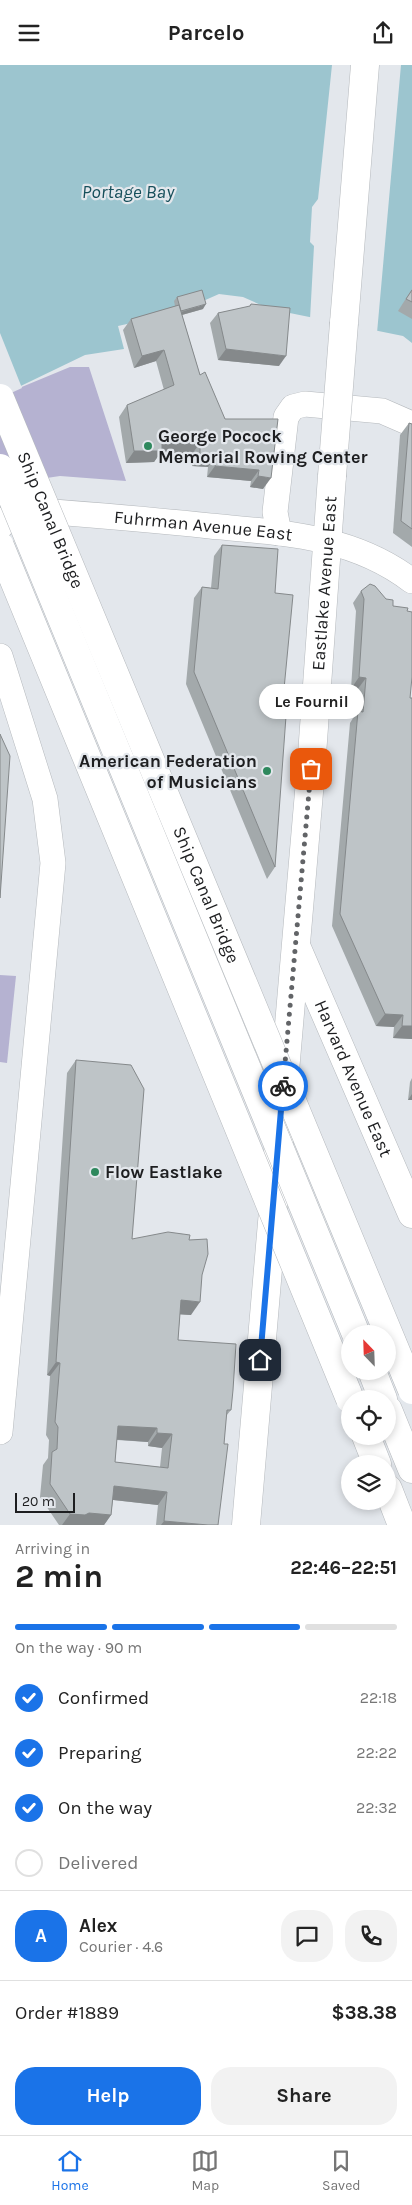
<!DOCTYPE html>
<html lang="en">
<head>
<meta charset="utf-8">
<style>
	body { margin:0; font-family:Karla,sans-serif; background:#f2f2f2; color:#222; height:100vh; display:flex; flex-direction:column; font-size:19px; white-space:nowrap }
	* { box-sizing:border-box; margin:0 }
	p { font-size:16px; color:#767676 }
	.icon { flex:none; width:28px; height:28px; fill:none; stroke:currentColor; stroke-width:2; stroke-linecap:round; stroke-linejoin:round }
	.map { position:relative; height:1460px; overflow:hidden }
	.sheet { display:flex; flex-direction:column; background:#fff; flex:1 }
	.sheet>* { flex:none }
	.needle { width:32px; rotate:337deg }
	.fabs { position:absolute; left:341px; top:1260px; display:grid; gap:10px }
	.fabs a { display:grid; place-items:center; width:55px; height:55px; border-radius:50%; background:#fff; box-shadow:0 2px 8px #0003; font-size:25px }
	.scale { position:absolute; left:15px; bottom:12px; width:60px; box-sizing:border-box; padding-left:5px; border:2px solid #1d1e20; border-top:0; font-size:14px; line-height:18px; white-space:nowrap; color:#1d1e20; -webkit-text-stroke:4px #e3e7ec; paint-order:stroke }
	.pin { position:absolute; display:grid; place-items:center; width:42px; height:42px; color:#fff; margin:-21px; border-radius:10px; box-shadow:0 2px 8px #0006 }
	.courier { position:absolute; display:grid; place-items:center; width:50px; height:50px; margin:-25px; border:4px solid #1a73e8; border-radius:50%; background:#fff; color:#222; box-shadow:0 1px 6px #0007 }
	.bubble { position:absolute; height:35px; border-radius:18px; background:#fff; box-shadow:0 2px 8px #0003; font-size:16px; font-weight:700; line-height:35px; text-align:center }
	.headline em { font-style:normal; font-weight:700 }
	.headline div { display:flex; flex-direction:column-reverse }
	.headline { display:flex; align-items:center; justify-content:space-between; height:85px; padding:0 15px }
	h1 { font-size:32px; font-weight:700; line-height:38px }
	.bar { display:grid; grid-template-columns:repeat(4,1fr); gap:8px 5px; align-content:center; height:60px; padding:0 15px }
	.bar i { height:6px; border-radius:4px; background:#e0e0e0 }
	.bar .selected { background:#1a73e8 }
	.bar p { grid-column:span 4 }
	.line { display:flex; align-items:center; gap:12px; padding:0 15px; border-top:1px solid #e0e0e0 }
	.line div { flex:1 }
	.round { display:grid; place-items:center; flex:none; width:52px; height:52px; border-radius:20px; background:#f2f2f2 }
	ol { padding:0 15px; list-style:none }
	li { display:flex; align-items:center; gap:15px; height:55px }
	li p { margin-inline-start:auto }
	li .icon { padding:5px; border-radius:50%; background:#1a73e8; color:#fff; stroke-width:4 }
	li:last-child { color:#767676 }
	li i { width:28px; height:28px; border:2px solid #e0e0e0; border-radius:50% }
	.primary-button { display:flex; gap:10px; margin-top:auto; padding:10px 15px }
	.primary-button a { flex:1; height:58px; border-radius:20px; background:#1a73e8; color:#fff; font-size:20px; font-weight:700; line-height:58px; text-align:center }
	.primary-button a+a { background:#f2f2f2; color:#222 }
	header { display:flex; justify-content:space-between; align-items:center; height:65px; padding:0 15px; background:#fff; font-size:22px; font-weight:700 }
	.tabs { display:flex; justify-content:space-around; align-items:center; height:70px; border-top:1px solid #e0e0e0; background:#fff; font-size:14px; color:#767676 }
	.tabs a { display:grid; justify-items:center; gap:2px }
	.tabs .selected { color:#1a73e8 }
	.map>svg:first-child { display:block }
	.green { fill:#b5b2d1 }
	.water { fill:#9cc5cf }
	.pier { fill:#e3e7ec }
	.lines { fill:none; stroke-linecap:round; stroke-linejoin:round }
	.minor-casing { stroke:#b5b9bd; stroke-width:26 }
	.major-casing { stroke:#b5b9bd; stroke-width:29 }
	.highway-casing { stroke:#b5b9bd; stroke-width:29 }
	.minor { stroke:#fff; stroke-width:25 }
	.major { stroke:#fff; stroke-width:28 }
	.highway { stroke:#fff; stroke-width:28 }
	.major-bridge-casing { stroke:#b5b9bd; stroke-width:29; stroke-linecap:butt }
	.highway-bridge-casing { stroke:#b5b9bd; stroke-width:29; stroke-linecap:butt }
	.major-bridge { stroke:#fff; stroke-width:28 }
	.highway-bridge { stroke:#fff; stroke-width:28 }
	.wall { fill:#a3a9ab; fill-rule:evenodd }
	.shaded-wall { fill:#85898b }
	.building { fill:#bec4c7; stroke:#85898b; fill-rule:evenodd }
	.done { stroke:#626467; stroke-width:5; stroke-dasharray:0 9 }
	.route { stroke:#1a73e8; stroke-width:6 }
	.poi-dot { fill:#2e885d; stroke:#e3e7ec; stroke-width:2 }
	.labels { text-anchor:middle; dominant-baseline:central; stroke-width:4.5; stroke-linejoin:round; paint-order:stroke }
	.poi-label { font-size:18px; font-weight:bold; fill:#1d1e20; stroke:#e3e7ec; text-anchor:start }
	.street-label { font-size:18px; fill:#1d1e20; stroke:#e3e7ec }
	.water-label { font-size:19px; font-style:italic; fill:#164f5b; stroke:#e3e7ec }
</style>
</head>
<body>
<header><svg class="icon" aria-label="menu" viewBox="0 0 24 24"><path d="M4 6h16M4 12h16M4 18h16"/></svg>Parcelo<svg class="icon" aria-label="share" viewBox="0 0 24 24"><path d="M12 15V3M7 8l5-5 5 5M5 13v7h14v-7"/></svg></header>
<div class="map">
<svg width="412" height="1460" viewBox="0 0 412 1460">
	<rect width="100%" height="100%" fill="#e3e7ec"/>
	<!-- green -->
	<g class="green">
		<path d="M70,302h19l37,114 -66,-5 -47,7 -13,10v-97z"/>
		<path d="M0,910l16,1 -9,87 -7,-1z"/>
	</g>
	<!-- water -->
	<path class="water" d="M0,0h412v278l-9,-7 -133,-27 -27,-12 -24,-3 -43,19 -58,13 6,23 -39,6 -85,41z"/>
	<!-- pier -->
	<g class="pier">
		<path d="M332,0h69l-24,268 -67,-14 4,-73 -4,-4 2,-35 6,-8z"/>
		<path d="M0,268l22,55 -22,10z"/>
	</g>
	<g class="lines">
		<defs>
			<g id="minor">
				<path id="s1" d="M0,462l16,-18c65,5 129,10 194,17 72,7 142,9 202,55"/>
				<path d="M279,468l-4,-21 11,-95 7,-10 12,-3 77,7 30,13"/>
				<path d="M0,591l45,143 8,64 -53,569"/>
			</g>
			<g id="major">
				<path d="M344,258l21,-258"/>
				<path id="s2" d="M297,883l115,266"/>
				<path id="s3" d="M246,1460l65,-756 21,-293"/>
			</g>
			<g id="highway">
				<path d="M372,1306l11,28"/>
				<path d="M388,1345l24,59"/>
				<path d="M366,1371l11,28"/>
				<path d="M388,1424l14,36"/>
			</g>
		</defs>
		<!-- minor casing -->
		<use href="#minor" class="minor-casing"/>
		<!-- major casing -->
		<use href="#major" class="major-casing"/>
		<!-- highway casing -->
		<use href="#highway" class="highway-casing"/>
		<!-- minor -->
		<use href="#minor" class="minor"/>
		<!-- major -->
		<use href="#major" class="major"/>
		<!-- highway -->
		<use href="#highway" class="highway"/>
		<defs>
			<path id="major-bridge" d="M332,411l12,-153"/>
			<g id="highway-bridge">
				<path id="s4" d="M0,333l412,992"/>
				<path d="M0,403l356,866"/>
				<path d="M0,481l350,853"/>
			</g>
		</defs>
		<!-- major-bridge casing -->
		<use href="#major-bridge" class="major-bridge-casing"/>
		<!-- highway-bridge casing -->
		<use href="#highway-bridge" class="highway-bridge-casing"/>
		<!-- major-bridge -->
		<use href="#major-bridge" class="major-bridge"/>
		<!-- highway-bridge -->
		<use href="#highway-bridge" class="highway-bridge"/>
	</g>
	<!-- wall -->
	<g class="wall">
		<path d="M412,224v30l-14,-8z"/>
		<path d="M177,232l26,12 -21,6 18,60 25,44h53l-15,70 -13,-2 1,-6 -44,-4 1,-10 -16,-1v-12l-31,-2 -7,10 -28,1 -7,-46 8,-12 37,-15 -8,-29 -22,7 -11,-38 8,-11 44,-13 -1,-5z"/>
		<path d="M251,239l28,62 -61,-6 -8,-37 8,-10 31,-6z"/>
		<path d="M409,358l3,1v123l-19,-14 7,-98z"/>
		<path d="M222,480l53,48 9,96 -9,178 -8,12 -81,-195 8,-86 8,-11 9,1 3,-32z"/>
		<path d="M361,526l25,8 7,7 17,92h2v341l-19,-1 1,-11 -18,-1 -44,-100 18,-203 5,-8 2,-25 -6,-1 5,-78 -3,-8z"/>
		<path d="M76,995l56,179 57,1 2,75 -11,-1 -2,26 53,70 -5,6 -2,28 -6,81h-62l2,-20 -45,-5 -2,15 -7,10h-45l-19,-28 3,-32 5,-7 1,-18 -3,-5 4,-59 -3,-1 20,-302zM117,1375l31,2v4l14,2 -2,19 -45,-5z"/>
		<path d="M412,1013v22h-4l2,-18z"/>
	</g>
	<!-- shaded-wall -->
	<g class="shaded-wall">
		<path d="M206,239l-3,5 -25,7 3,-4z"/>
		<path d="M226,284l60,7 -7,10 -61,-6z"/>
		<path d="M164,285l-8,11 -22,7 8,-12z"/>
		<path d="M162,375l38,3 -8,11 -31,-2 -7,10 -28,1 8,-12z"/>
		<path d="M200,389l16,2 -8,11 -16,-1z"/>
		<path d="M215,401l44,4 -8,11 -44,-4z"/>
		<path d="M258,411l13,2 -8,11 -13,-2z"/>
		<path d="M359,612l7,1 -9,12 -6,-1z"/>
		<path d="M385,949l18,1 -9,12 -18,-1z"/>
		<path d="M402,961h10v13l-19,-1z"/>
		<path d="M412,1029v6h-4z"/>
		<path d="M181,1235l19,2 -9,13 -19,-1z"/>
		<path d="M56,1297l4,1 -10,13 -3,-1z"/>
		<path d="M118,1361l39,2 -9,14 -39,-3z"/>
		<path d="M157,1368l15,1 -10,14 -14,-2z"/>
		<path d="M114,1421l53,6 -9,13 -53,-6z"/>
		<path d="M89,1448l22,2 -7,10h-42l8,-11z"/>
		<path d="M164,1456l44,4h-47z"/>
	</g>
	<!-- building -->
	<g class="building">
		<path d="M202,225l4,14 -25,7 -4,-14z"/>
		<path d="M412,225v12l-6,-3z"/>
		<path d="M251,239l39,4 -4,48 -60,-7 -8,-36 32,-7z"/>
		<path d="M179,240l21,70 5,-3 20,47h53l-7,59 -13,-2 1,-6 -44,-4 1,-10 -16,-2v-11l-38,-3v11h-28l-7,-46 47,-20 -10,-35 -22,6 -11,-37z"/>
		<path d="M409,358l3,1v105l-11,-8z"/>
		<path d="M222,480l56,4 -3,44 18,2 -9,94h4l-13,178 -81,-195 8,-85 16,2z"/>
		<path d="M370,519l5,2 11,13 7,1v6l15,2 -1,3 5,1v65l-2,21h2v328h-10l1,-11 -18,-1 -45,-100 18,-203 5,1 3,-34 -7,-1 5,-78 -3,-8z"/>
		<path d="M0,669l10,22 -10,142z"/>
		<path d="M76,995l55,5 13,24 -12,150 36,-7 22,3 -1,5 18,-1 1,15 -6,21 -2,27 -19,-2 -3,40 58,4 -3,46 -2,20h-4l-3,34h4l-10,81h-10l-44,-4 3,-29 -53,-6 -3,29 -22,-2 -4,2 -15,-1 -20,-30 2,-32 5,-3 1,-22 -3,-5 5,-59 -4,-1zM118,1361l39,2v5l15,1 -4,34 -53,-6z"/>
	</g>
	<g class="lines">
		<!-- done -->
		<path class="done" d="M283,1021l28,-317"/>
		<!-- route -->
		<path class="route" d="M260,1295l23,-274"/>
	</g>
	<!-- markers -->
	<g class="poi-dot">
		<circle cx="148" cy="381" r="5"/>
		<circle cx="267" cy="706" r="5"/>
		<circle cx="95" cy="1107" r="5"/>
	</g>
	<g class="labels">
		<!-- poi labels -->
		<g class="poi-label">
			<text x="158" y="371">George Pocock<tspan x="158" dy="21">Memorial Rowing Center</tspan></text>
			<text x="257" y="696" text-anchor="end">American Federation<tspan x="257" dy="21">of Musicians</tspan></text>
			<text x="105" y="1107">Flow Eastlake</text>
		</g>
		<!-- street labels -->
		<g class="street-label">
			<text stroke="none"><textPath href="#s4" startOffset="132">Ship Canal Bridge</textPath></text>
			<text stroke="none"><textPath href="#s1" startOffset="212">Fuhrman Avenue East</textPath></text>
			<text stroke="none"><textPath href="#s3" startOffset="945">Eastlake Avenue East</textPath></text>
			<text stroke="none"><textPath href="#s4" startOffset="538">Ship Canal Bridge</textPath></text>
			<text stroke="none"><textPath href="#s2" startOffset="142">Harvard Avenue East</textPath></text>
		</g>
		<!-- water labels -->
		<g class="water-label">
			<text x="128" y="127">Portage Bay</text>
		</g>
	</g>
</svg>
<div class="fabs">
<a><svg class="needle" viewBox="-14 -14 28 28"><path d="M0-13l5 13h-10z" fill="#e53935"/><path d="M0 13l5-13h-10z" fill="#767676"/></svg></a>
<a><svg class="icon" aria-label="locate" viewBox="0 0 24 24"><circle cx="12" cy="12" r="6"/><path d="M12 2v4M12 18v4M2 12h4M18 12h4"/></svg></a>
<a><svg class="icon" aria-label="layers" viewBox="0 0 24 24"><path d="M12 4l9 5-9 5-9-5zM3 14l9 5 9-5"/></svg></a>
</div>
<div class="scale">20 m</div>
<div class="pin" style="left:311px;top:704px;background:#ea580c"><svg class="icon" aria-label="bag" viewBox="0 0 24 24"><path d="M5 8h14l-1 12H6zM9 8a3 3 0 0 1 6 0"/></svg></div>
<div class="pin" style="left:260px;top:1295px;background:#1f2937"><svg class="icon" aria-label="home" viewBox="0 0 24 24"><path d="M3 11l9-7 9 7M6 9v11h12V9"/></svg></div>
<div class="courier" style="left:283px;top:1021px"><svg class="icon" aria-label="bike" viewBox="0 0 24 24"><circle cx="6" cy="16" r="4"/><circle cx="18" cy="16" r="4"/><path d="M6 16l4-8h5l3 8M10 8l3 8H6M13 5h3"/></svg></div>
<div class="bubble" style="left:259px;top:619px;width:105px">Le Fournil</div>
</div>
<section class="sheet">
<div class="headline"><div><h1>2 min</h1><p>Arriving in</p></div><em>22:46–22:51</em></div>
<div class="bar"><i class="selected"></i><i class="selected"></i><i class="selected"></i><i></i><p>On the way · 90 m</p></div>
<ol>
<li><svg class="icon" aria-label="check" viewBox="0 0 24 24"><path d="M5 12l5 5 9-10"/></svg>Confirmed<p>22:18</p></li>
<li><svg class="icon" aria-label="check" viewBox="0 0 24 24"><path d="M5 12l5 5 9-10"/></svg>Preparing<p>22:22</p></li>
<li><svg class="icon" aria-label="check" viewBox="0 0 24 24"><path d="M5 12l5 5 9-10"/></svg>On the way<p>22:32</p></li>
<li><i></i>Delivered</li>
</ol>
<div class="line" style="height:90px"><b class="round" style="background:#1a73e8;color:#fff">A</b><div><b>Alex</b><p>Courier · 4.6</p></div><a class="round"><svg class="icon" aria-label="chat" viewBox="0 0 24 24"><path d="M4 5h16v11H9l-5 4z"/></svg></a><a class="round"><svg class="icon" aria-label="phone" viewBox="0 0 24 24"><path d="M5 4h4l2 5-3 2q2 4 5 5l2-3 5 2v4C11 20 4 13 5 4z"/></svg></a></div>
<div class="line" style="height:65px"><div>Order #1889</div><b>$38.38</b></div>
<div class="primary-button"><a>Help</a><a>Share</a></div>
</section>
<nav class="tabs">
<a class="selected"><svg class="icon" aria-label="home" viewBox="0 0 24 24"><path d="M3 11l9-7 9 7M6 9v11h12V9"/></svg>Home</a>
<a><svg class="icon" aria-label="map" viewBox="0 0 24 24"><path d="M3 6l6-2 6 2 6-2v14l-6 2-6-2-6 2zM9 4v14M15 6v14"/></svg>Map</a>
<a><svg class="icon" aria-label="saved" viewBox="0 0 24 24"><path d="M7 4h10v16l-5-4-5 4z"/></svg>Saved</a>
</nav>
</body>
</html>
